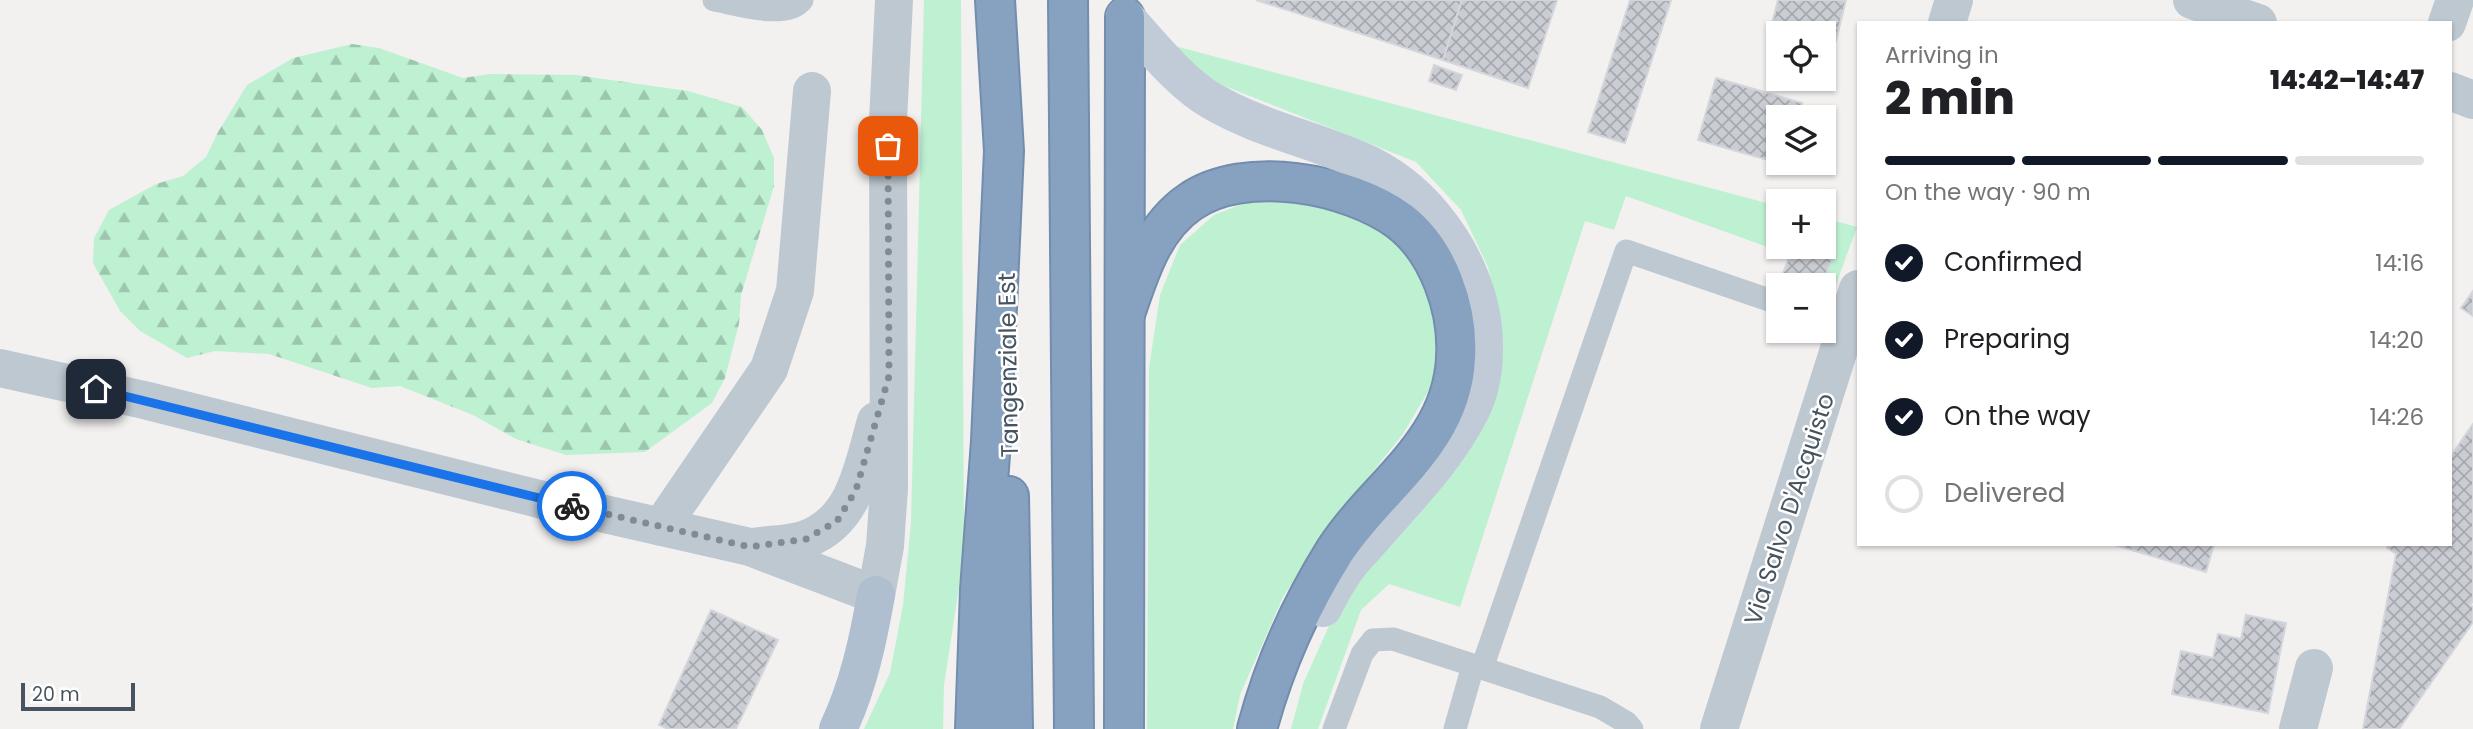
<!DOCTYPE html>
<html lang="en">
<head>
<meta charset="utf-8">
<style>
	body { margin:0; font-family:Poppins,sans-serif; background:#f6f6f6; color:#202124; height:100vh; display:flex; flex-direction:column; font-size:26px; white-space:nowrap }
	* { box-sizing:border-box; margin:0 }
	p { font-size:23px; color:#757577 }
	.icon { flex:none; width:38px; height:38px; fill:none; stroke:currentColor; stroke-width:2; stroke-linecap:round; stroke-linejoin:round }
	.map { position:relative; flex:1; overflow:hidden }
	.details { position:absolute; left:1857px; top:21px; width:595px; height:525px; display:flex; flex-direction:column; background:#fff; border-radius:0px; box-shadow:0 2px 5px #0004 }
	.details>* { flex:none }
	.controls { position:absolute; left:1766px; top:21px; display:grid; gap:14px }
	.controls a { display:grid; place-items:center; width:70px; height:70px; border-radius:0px; background:#fff; box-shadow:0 2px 5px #0004; font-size:35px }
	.scale { position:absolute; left:21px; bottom:18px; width:114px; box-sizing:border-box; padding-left:7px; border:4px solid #47545f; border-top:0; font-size:19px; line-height:24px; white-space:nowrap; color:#47545f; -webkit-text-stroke:5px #fff; paint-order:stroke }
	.pin { position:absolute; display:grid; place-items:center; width:60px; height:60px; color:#fff; margin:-30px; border-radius:14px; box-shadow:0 4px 10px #0006 }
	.courier { position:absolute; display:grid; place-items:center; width:70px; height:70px; margin:-35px; border:5px solid #1a73e8; border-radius:50%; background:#fff; color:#222; box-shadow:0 2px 9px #0007 }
	.headline em { font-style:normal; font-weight:800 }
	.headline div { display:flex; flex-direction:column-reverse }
	.headline { display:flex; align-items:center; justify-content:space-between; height:119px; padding:0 28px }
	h1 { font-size:46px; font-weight:800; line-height:52px }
	.bar { display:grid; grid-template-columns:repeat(4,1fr); gap:10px 7px; align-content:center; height:84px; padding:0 28px }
	.bar i { height:9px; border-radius:5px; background:#e0e0e0 }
	.bar .active { background:#111827 }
	.bar p { grid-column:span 4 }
	ol { padding:0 28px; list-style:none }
	li { display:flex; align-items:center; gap:21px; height:77px }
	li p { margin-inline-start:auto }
	li .icon { padding:7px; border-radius:50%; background:#111827; color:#fff; stroke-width:4 }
	li:last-child { color:#757577 }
	li i { width:38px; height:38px; border:4px solid #e0e0e0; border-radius:50% }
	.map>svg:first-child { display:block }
	.green { fill:#bef1d2 }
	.forest { fill:url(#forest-firs) }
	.building { fill:url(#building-cross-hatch); stroke:#d4d6dc; stroke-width:2 }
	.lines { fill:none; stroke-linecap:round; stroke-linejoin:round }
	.highway-casing { stroke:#728dad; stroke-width:42 }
	.lane { stroke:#bec8d0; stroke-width:23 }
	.street { stroke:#bec8d0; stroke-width:38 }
	.secondary { stroke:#c1cbd8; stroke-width:38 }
	.primary { stroke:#afbfd0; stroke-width:38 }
	.highway { stroke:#87a2c1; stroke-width:38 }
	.done { stroke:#838b92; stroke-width:7; stroke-dasharray:0 12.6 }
	.route { stroke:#1a73e8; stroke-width:9 }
	.labels { text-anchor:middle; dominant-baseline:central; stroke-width:5; stroke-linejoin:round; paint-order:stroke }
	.street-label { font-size:24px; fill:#47545f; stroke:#fff }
</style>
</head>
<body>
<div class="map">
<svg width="2473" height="729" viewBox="0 0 2473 729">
	<defs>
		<pattern id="forest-firs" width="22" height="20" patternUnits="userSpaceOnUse" patternTransform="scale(1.75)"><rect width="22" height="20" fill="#bef1d2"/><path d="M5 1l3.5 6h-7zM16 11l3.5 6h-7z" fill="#9cc6ae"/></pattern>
		<pattern id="building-cross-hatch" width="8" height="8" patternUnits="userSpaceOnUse" patternTransform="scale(1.75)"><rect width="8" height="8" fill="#cacdd3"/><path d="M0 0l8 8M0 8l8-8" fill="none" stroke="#a6a9ae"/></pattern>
	</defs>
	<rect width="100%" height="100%" fill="#f3f0f0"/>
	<!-- green -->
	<g class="green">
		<path d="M924,0h37l3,537 -5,50 -15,98 -1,44h-79l26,-56 13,-68 8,-83z"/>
		<path d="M1175,46l603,160v41h15l-3,8 -164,-59 -12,34 -29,-9 -125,386 -71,-23 -28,26 -43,119h-27l12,-45 29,-65 168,-299 -12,-53 -27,-57 -45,-48 -194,-77 -24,-16z"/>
		<path d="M1257,198l63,4 41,13 46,33 22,38 8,46 -4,51 -30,51 -78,97 -42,66 -43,98 -7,34h-86l2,-361 11,-73 20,-50 34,-30z"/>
		<path d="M1824,218l33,9 -26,71 -7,-2 -2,-11 12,-32 -17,-6h7z"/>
	</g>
	<!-- forest -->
	<path class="forest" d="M352,44l27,4 84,30 27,-4 86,1 112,16 54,16 20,23 12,28v28l-33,109 -2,29 -14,54 -13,25 -67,49 -79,3 -50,-16 -43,-24 -73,-29 -28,2 -103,-34 -54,-3 -28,7 -47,-27 -20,-20 -27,-48 1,-25 15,-28 47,-26 27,-8 23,-19 12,-25 29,-47 46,-27z"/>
	<!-- building -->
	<g class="building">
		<path d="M1256,0h206l-19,60z"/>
		<path d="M1462,0h95l-29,88 -85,-28z"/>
		<path d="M1630,0h41l-46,143 -37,-11z"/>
		<path d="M1778,0h68l-12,48 -10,-3v-12h-44l-10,-2z"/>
		<path d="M1434,65l28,10 -6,15 -27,-9z"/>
		<path d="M1716,78l86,25 -4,14h-20v46l-80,-23z"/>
		<path d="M1793,247h24l17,6 -12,32h-30l-12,-4z"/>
		<path d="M2473,291v25l-12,-8z"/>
		<path d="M2473,424v177l-3,4 3,2v15l-74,107h-36l33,-175 -9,-6 2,-4h61v-87z"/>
		<path d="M2111,544h103l-8,28z"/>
		<path d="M711,610l67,30 -42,89h-68l-9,-4z"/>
		<path d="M2246,615l40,8 -18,90 -96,-19 9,-43 32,7 5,-24 23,5z"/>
	</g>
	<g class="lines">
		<defs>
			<g id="highway">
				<path d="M1068,0l6,729"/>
				<path d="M1125,314c14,-41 27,-86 65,-112 55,-38 158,-19 210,19 39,30 59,89 56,137 -4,86 -79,128 -121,193 -35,56 -61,114 -78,178"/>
				<path d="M1009,496l4,233"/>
				<path d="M975,729l5,-139 11,-149 13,-290 -9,-151"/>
				<path d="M1124,729l1,-712"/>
			</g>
		</defs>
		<!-- highway casing -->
		<use href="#highway" class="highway-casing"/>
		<!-- lane -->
		<g class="lane">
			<path d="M714,0c23,4 73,20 88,0"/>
			<path d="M1482,668l144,-417 152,52"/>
			<path d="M1334,729l28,-75 11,-14 20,-1 207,68 27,16 5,6"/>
			<path d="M1455,729l18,-63"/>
		</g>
		<!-- street -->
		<g class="street">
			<path d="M2192,0l66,23"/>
			<path d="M1947,23l7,-23"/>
			<path d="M2447,23l8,-23"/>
			<path d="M2450,91l23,9"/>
			<path d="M0,368l144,32 399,100 207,47 126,48 9,-49 4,-58 -1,-367 6,-121"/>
			<path d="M661,527l108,-158 26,-78 17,-200"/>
			<path d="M752,547c17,-3 38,-2 54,-8 50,-18 57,-74 70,-118"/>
			<path d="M1719,729l139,-440"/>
			<path d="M2298,729l16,-61"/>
		</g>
		<!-- secondary -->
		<path class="secondary" d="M1125,17c25,27 55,66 87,84 46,27 99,38 147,59 59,25 102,80 119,141 9,32 9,78 -7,109 -24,48 -61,85 -96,125 -9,11 -20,21 -28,32 -9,13 -17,27 -24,41"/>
		<!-- primary -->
		<path class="primary" d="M838,729c20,-42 30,-88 38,-134"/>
		<!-- highway -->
		<use href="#highway" class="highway"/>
	</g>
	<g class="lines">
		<!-- done -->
		<path class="done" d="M572,506l178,41 56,-8 31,-18 19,-31 33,-114 -1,-230"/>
		<!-- route -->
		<path class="route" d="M96,389l476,117"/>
	</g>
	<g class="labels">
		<!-- street labels -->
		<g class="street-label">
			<text transform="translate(1008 365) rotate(-91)">Tangenziale Est</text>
			<text transform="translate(1789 509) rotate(-72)">Via Salvo D'Acquisto</text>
		</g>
	</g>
</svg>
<div class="controls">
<a><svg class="icon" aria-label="locate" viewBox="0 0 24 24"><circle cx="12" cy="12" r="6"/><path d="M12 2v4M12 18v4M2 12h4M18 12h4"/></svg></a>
<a><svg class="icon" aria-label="layers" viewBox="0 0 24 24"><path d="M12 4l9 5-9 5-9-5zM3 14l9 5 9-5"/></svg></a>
<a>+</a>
<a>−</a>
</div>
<div class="scale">20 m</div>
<div class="pin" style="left:888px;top:146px;background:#ea580c"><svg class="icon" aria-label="bag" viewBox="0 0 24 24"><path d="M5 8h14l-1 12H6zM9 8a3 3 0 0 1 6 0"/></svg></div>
<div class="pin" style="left:96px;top:389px;background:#1f2937"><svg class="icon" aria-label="home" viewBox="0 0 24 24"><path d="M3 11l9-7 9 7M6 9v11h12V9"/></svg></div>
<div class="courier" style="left:572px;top:506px"><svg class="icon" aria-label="bike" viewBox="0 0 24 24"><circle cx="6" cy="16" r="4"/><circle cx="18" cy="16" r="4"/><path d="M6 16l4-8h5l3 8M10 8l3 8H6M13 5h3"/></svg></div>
<section class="details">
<div class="headline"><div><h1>2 min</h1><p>Arriving in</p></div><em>14:42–14:47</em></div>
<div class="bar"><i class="active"></i><i class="active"></i><i class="active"></i><i></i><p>On the way · 90 m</p></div>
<ol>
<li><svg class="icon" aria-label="check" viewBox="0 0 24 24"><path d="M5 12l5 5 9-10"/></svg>Confirmed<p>14:16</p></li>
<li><svg class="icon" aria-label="check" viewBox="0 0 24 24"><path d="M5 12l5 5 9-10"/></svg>Preparing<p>14:20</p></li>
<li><svg class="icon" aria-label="check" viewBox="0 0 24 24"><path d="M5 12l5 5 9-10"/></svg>On the way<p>14:26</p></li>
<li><i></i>Delivered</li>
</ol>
</section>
</div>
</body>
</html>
